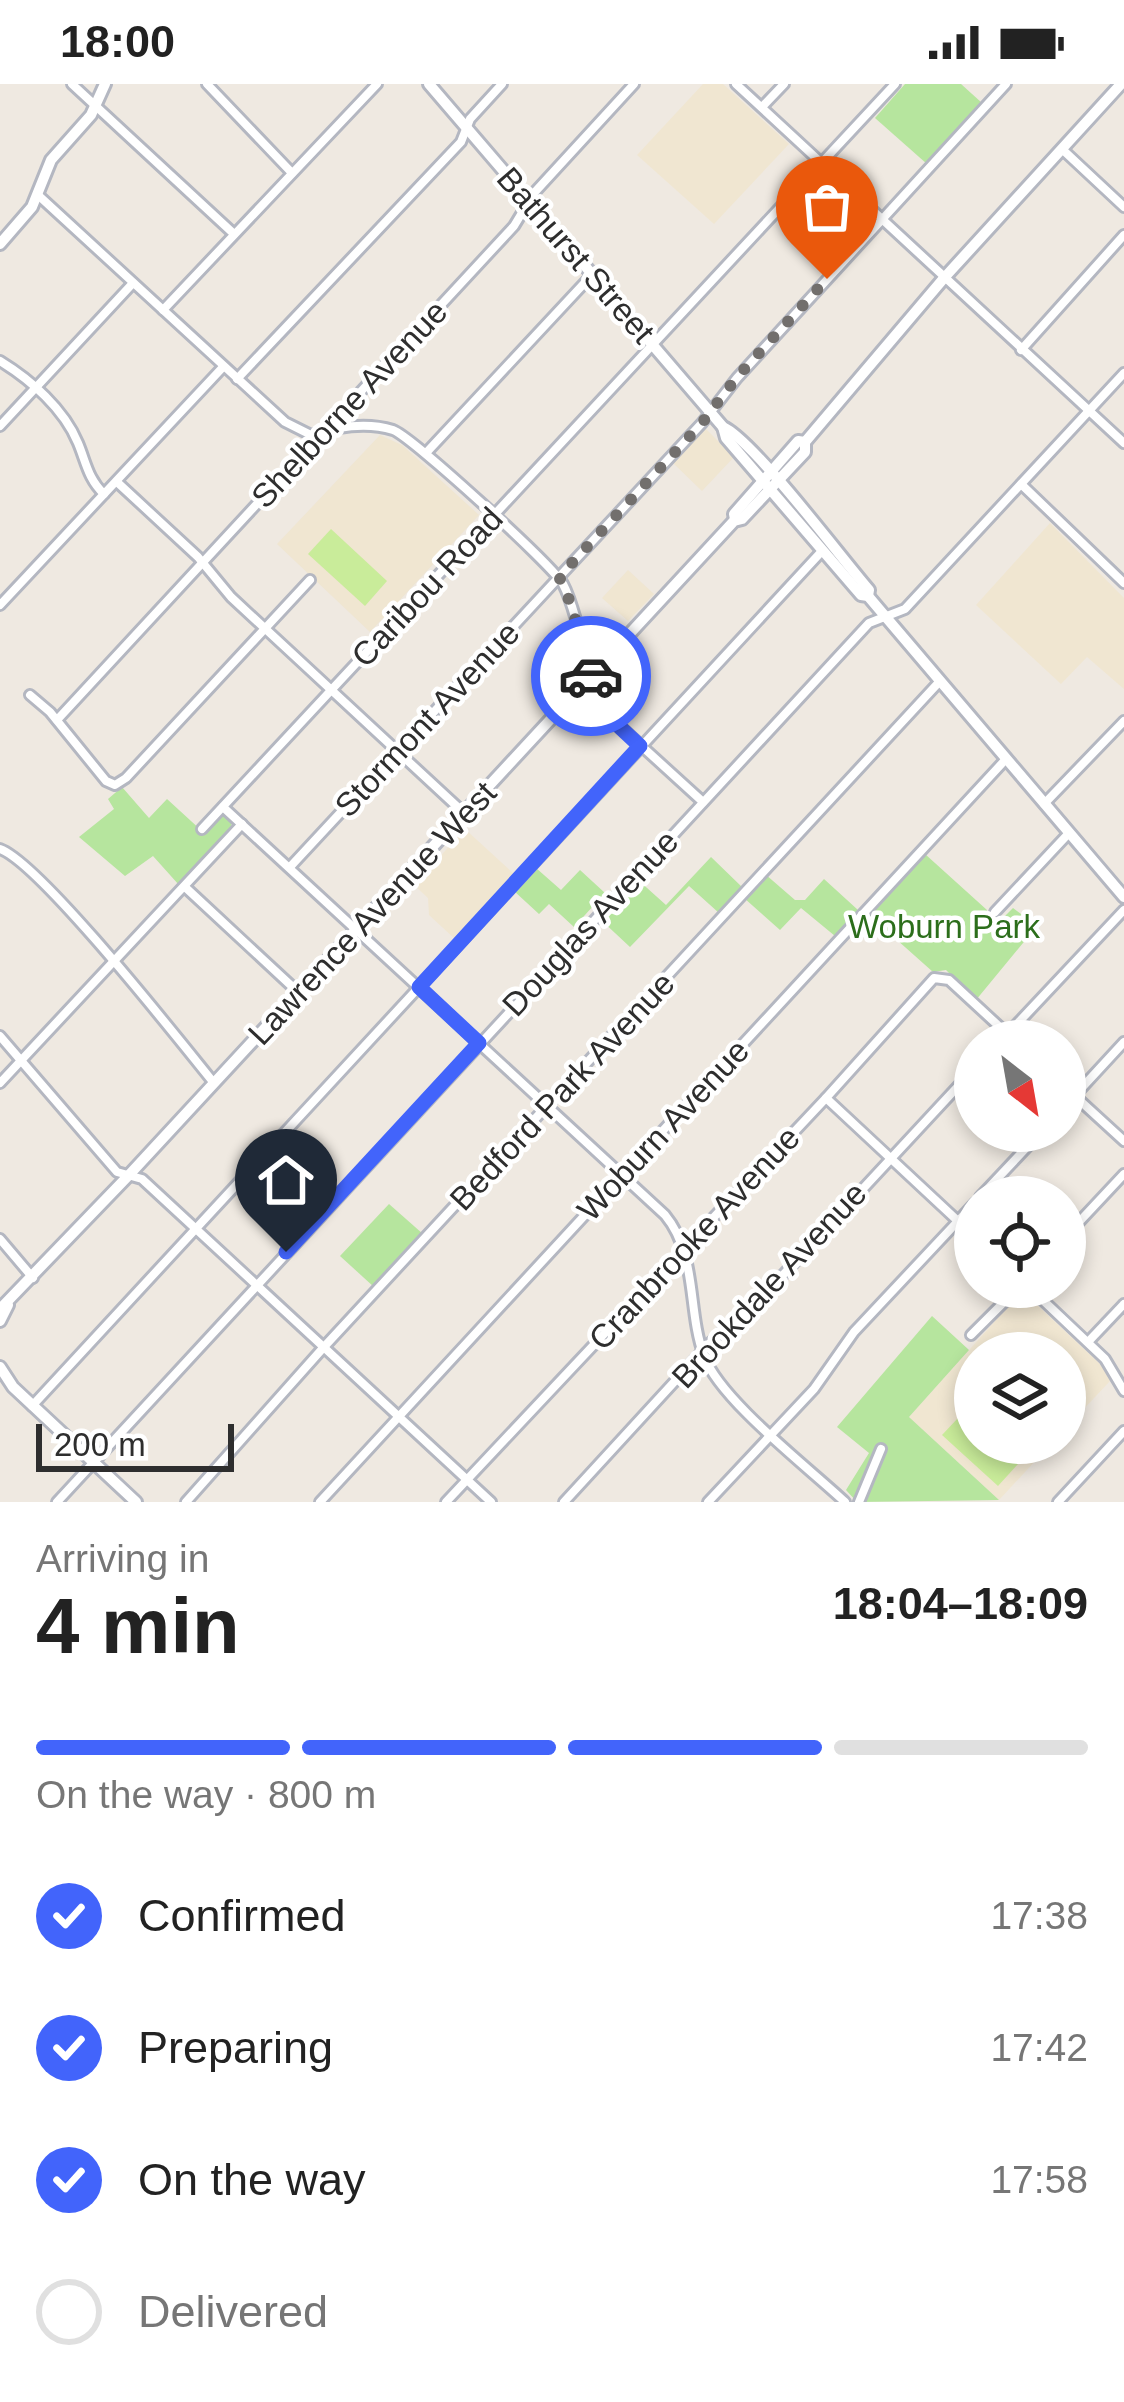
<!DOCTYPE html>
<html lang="en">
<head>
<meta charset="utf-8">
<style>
	body { margin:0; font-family:Helvetica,sans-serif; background:#f6f6f6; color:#222; height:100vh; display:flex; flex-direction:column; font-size:45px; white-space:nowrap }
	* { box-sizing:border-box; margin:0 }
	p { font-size:39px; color:#767676 }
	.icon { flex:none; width:66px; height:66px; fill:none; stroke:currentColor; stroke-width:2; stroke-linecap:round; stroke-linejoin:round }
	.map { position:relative; height:1418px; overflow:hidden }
	.drawer { display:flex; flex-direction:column; background:#fff; flex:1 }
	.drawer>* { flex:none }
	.needle { width:78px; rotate:149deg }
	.buttons { position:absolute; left:954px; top:936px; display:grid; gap:24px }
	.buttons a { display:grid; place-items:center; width:132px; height:132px; border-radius:50%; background:#fff; box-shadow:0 6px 18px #0003; font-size:60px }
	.scale { position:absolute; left:36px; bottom:30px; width:198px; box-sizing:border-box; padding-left:12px; border:6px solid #2e2e2e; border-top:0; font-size:33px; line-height:42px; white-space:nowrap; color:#2e2e2e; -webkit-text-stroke:9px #fff; paint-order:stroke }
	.pin { position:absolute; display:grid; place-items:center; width:102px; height:102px; color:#fff; margin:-123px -51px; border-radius:50% 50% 50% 0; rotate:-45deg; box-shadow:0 0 12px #0007 }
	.pin .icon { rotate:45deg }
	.courier { position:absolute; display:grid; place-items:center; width:120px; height:120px; margin:-60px; border:9px solid #4264fb; border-radius:50%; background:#fff; color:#222; box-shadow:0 3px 15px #0007 }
	.summary em { font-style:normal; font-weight:700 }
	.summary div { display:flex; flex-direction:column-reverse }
	.summary { display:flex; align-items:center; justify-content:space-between; height:204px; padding:0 36px }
	h1 { font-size:78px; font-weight:700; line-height:90px }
	.bar { display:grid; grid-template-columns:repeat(4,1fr); gap:18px 12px; align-content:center; height:144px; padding:0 36px }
	.bar i { height:15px; border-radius:9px; background:#e0e0e0 }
	.bar .on { background:#4264fb }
	.bar p { grid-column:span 4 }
	ol { padding:0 36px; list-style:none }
	li { display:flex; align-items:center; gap:36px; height:132px }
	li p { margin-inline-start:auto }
	li .icon { padding:12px; border-radius:50%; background:#4264fb; color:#fff; stroke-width:4 }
	li:last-child { color:#767676 }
	li i { width:66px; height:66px; border:6px solid #e0e0e0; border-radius:50% }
	.status { display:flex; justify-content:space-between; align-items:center; height:84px; padding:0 60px; background:#fff; direction:ltr }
	.status svg { height:33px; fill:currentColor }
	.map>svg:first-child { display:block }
	.education { fill:#f0e6d1 }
	.green { fill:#b6e59e }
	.pitch { fill:#c9ec9a }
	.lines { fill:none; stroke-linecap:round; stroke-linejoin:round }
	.street-casing { stroke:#b4b7c1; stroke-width:14 }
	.secondary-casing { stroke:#b4b7c1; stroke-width:16 }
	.street { stroke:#fff; stroke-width:8 }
	.secondary { stroke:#fff; stroke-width:10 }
	.done { stroke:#726f6d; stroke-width:12; stroke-dasharray:0 21.6 }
	.route { stroke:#4264fb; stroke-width:15 }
	.labels { text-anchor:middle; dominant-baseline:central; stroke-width:9; stroke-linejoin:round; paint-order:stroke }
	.street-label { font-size:33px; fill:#2e2e2e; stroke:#fff }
	.park-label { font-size:33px; fill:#2c6e1b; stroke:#fff }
</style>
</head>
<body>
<div class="status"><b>18:00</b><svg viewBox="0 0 49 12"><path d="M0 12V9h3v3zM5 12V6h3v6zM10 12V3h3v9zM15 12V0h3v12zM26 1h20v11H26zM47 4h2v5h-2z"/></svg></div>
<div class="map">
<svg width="1124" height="1418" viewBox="0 0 1124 1418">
	<rect width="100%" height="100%" fill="#efe9e1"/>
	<!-- education -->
	<g class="education">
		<path d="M703,0h20l66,60 -75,80 -77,-69z"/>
		<path d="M705,344l29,29 -32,34 -29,-28z"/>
		<path d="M380,351l22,10 77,70 -109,117 -93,-88z"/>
		<path d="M1050,439l74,75v91l-37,-32 -26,27 -85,-79z"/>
		<path d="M628,486l26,24 -26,27 -26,-23z"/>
		<path d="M465,745l49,45 -59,65 -26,-24 -1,-17 -14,-13z"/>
		<path d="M1022,1207l77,72 12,17 -46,49v-76h-90v90h77l-53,57 -90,-83z"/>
	</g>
	<!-- green -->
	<g class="green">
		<path d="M905,0h56l21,19 -55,61 -52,-46z"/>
		<path d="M122,703l27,31 18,-19 36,33 20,-17 9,8 -2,6 -51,56 -26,-29 -28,20 -46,-39 35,-28 -6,-10z"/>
		<path d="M925,770l62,56v8l8,8 18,-18 24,18 -61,74 -30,-30 -13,2 -64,-57z"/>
		<path d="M711,773l31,30 -23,26 -30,-27 -59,61 -30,-28 37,-40 29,26z"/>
		<path d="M536,784l25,22 19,-20 25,23 -31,34 -25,-23 -10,10 -25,-23z"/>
		<path d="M765,790l30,26h10l19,-21 34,31 -23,26 -34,-28 -21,22 -36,-32z"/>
		<path d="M389,1120l34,30 -49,53 -34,-31z"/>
		<path d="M932,1232l37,34 -60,67 90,83 -142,2 -11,-12 23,-37 -32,-26z"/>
	</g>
	<!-- pitch -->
	<g class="pitch">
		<path d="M331,445l56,52 -22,25 -57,-52z"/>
		<path d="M974,1317l1,42h45l9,9 -31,34 -56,-51z"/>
	</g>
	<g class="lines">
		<defs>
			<g id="street">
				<path d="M72,0l162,150"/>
				<path d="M207,0l85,89"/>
				<path d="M736,0l388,359"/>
				<path d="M762,23l22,-23"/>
				<path d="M1063,66l61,57"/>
				<path d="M38,111l247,227 26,13c25,-8 56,-13 82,-5 19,7 159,135 170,154 14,26 15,62 35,84"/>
				<path d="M163,226l214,-226"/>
				<path d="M1021,266l103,-115"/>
				<path d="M0,277c31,19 64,48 78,82 8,19 10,36 26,51"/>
				<path d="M237,295l224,-237 9,-23 32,-35"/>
				<path d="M0,342l133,-143"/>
				<path d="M426,369l165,-177"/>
				<path d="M117,398l81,75 33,40 233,216"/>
				<path d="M1021,400l103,99"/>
				<path d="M0,521l223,-238"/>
				<path d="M579,605l124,113"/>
				<path d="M30,611l20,17 56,69 9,4 11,-7 184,-198"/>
				<path d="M57,636l457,-494 20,-33 100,-109"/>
				<path d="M1044,720l80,-83"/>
				<path d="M223,723l442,408c33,40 22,95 39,141 16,44 105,112 141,146"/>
				<path d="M202,745l693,-745"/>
				<path d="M0,765c40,14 179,191 214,234"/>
				<path d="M290,783l412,-444 35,-45 269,-294"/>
				<path d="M185,803l113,105"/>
				<path d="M995,828l74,-79"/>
				<path d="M0,952l117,136 25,7 349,323"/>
				<path d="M1001,957l123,-131"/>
				<path d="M0,999l242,-259"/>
				<path d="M1065,1003l59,54"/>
				<path d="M826,1014l149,139"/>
				<path d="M1065,1022l59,-64"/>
				<path d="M980,1113l62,-66"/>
				<path d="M1065,1153l59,-63"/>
				<path d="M0,1155l33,39"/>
				<path d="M1029,1203l76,72 19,32"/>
				<path d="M971,1251l48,-48"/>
				<path d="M1088,1258l36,-38"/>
				<path d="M32,1322l790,-855"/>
				<path d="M57,1418l812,-879 36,-14 219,-236"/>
				<path d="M186,1418l137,-154 617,-667"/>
				<path d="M320,1418l686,-743"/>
				<path d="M446,1418l380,-404 108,-120 15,2 66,61"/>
				<path d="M564,1418l145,-158 73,-68 193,-208"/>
				<path d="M708,1418l106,-113 40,-57 121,-129"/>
				<path d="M859,1418l22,-53"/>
				<path d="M1058,1418l66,-71"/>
			</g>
			<g id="secondary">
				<path d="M429,0l294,343c29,12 119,132 146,163l-1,6"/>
				<path d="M0,160l32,-37 19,-47 40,-45 14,-31"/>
				<path d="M723,343l3,11 135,157 7,1 11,13 245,288"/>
				<path d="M735,435l-1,-5 64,-73 7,1"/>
				<path d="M0,1225l129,-134 605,-654 8,-2 63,-67v-10l139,-164 177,-194"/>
				<path d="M0,1237l8,-16"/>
				<path d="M0,1283l13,20 123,115"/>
			</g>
		</defs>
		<!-- street casing -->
		<use href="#street" class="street-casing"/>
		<!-- secondary casing -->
		<use href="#secondary" class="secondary-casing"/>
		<!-- street -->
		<use href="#street" class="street"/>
		<!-- secondary -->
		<use href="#secondary" class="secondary"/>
	</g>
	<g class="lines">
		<!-- done -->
		<path class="done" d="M591,592l7,-8c-21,-24 -23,-63 -39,-91l143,-154 35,-46 90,-98"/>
		<!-- route -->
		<path class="route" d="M286,1168l193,-209 -60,-56 221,-241 -61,-57 12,-13"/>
	</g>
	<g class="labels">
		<!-- street labels -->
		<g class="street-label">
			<text transform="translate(576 171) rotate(49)">Bathurst Street</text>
			<text transform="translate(349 320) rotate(-47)">Shelborne Avenue</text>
			<text transform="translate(427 503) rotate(-47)">Caribou Road</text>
			<text transform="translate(427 635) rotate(-47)">Stormont Avenue</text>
			<text transform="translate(372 829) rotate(-47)">Lawrence Avenue West</text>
			<text transform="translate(590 839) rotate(-47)">Douglas Avenue</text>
			<text transform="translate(562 1007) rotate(-47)">Bedford Park Avenue</text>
			<text transform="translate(663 1046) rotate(-47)">Woburn Avenue</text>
			<text transform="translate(694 1154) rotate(-47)">Cranbrooke Avenue</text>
			<text transform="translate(769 1201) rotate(-47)">Brookdale Avenue</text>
		</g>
		<!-- park labels -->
		<g class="park-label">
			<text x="944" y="842">Woburn Park</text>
		</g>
	</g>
</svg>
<div class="buttons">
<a><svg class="needle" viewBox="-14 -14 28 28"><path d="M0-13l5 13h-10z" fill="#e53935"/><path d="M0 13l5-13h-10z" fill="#767676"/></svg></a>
<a><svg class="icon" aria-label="locate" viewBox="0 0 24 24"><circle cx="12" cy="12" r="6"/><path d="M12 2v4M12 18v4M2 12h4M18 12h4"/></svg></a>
<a><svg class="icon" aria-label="layers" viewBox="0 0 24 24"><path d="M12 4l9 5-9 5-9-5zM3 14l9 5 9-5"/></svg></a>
</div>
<div class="scale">200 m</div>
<div class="pin" style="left:827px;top:195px;background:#ea580c"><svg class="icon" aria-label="bag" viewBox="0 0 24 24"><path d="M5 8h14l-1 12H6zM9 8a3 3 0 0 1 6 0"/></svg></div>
<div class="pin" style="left:286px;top:1168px;background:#1f2937"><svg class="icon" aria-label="home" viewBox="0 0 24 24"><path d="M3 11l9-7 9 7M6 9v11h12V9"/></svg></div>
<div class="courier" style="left:591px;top:592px"><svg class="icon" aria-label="car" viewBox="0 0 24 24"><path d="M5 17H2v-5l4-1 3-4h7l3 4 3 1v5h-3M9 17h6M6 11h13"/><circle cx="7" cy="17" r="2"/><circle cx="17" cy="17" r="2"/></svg></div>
</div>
<section class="drawer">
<div class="summary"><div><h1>4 min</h1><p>Arriving in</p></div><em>18:04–18:09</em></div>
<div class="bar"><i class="on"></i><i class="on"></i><i class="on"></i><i></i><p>On the way · 800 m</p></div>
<ol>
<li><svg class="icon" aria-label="check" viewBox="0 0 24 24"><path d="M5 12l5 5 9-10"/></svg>Confirmed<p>17:38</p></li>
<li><svg class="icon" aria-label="check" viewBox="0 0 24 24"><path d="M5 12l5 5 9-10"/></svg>Preparing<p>17:42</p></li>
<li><svg class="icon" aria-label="check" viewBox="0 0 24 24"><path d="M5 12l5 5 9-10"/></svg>On the way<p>17:58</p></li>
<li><i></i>Delivered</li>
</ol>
</section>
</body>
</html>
